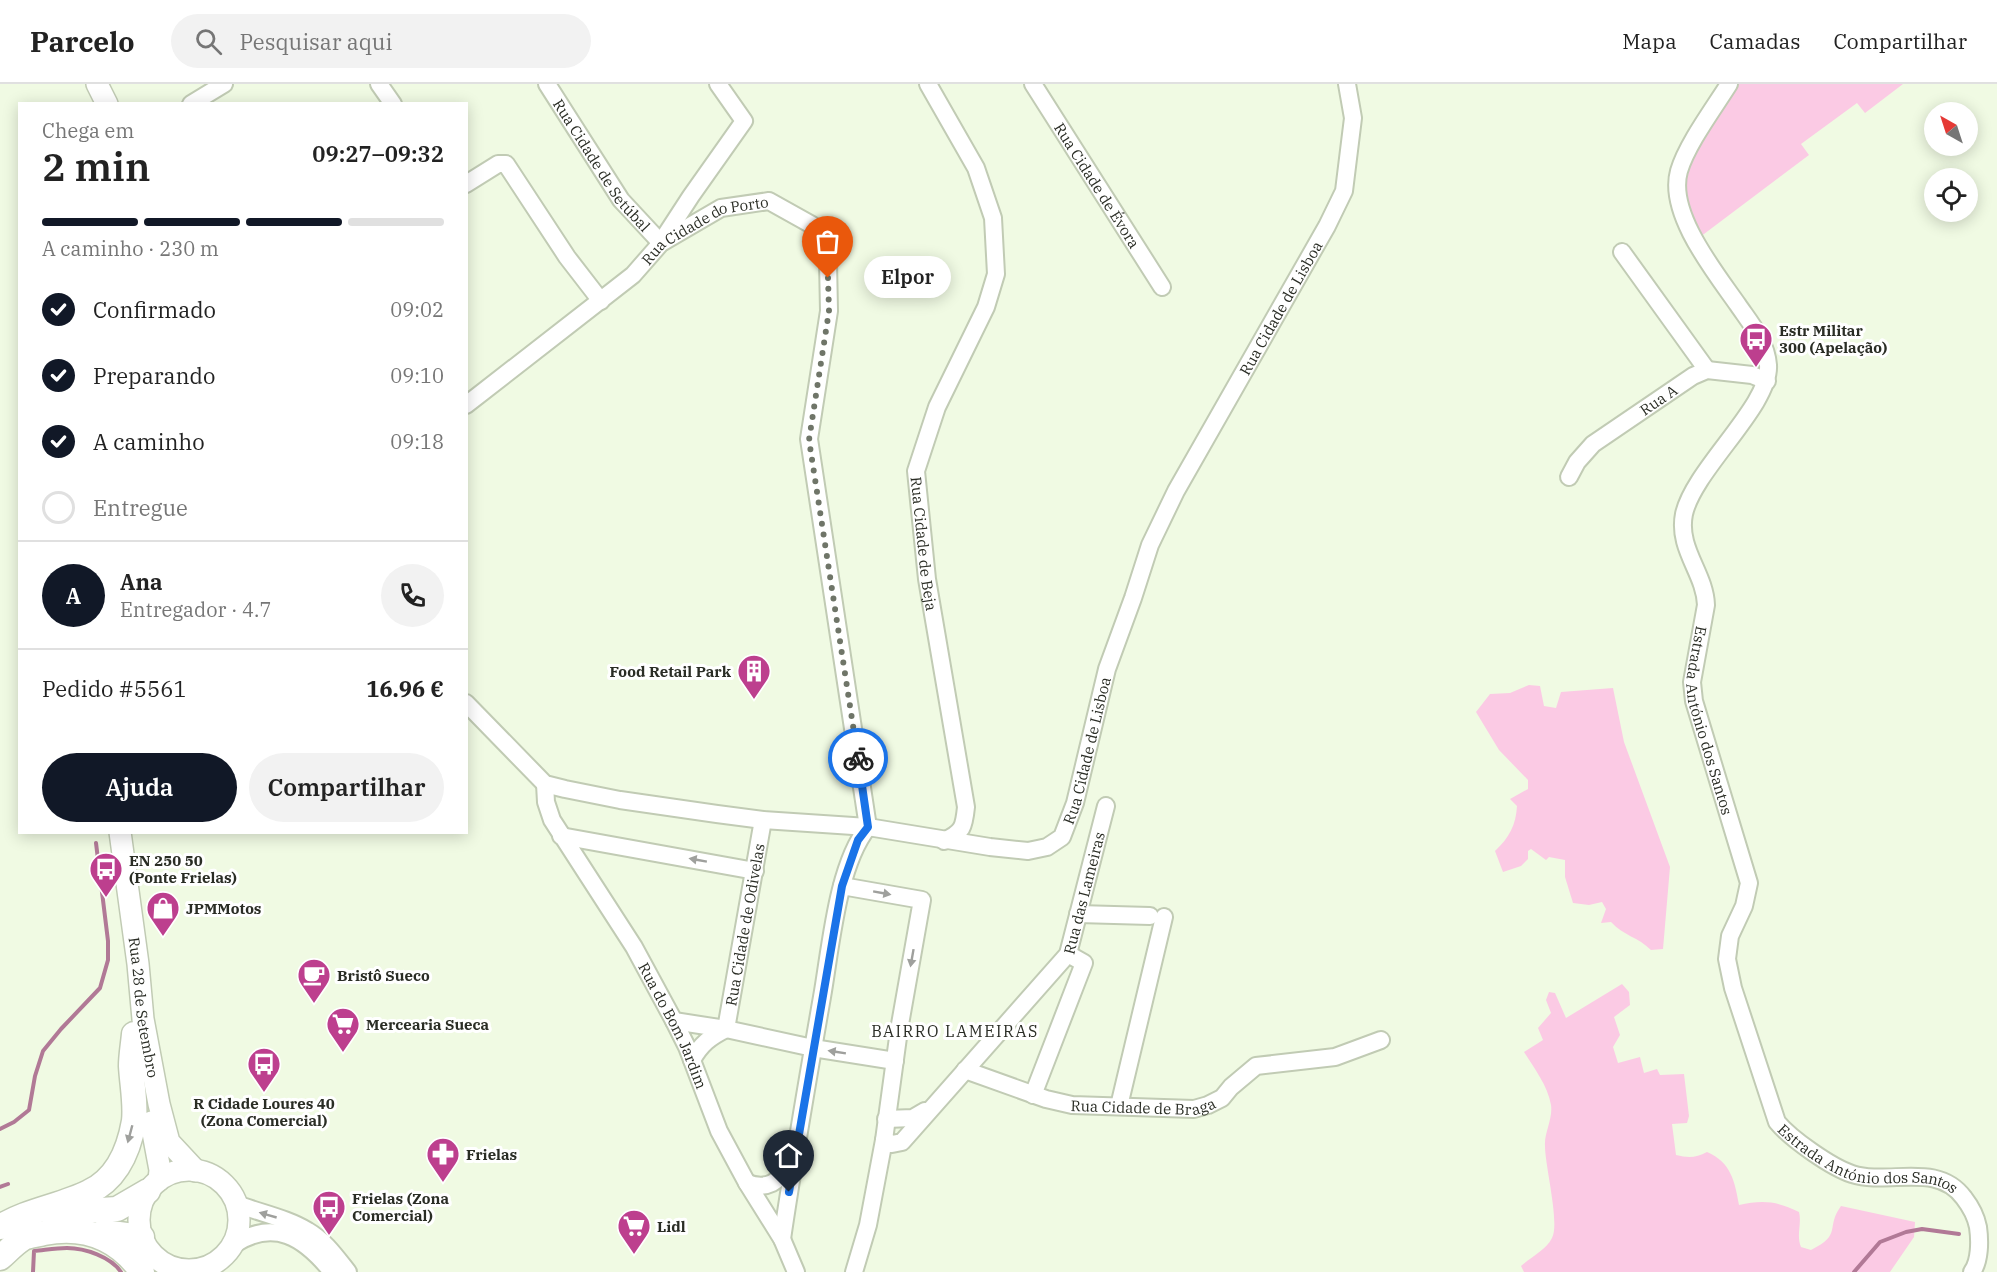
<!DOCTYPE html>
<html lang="pt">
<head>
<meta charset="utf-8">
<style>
	body { margin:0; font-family:"IBM Plex Serif",serif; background:#f2f2f2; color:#222; height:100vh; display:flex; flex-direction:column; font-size:22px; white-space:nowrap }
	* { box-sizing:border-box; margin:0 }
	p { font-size:20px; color:#767676 }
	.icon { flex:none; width:33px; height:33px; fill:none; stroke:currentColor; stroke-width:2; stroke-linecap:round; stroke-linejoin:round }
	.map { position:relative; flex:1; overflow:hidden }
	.side { position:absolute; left:18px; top:18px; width:450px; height:732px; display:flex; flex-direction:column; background:#fff; border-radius:0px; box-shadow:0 3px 15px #0003 }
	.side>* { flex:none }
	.needle { width:39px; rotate:321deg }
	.buttons { position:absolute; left:1924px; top:18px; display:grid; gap:12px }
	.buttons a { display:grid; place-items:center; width:54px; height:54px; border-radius:50%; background:#fff; box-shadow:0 3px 15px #0003; font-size:30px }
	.pin { position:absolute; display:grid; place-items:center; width:51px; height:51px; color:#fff; margin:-62px -26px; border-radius:50% 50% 50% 0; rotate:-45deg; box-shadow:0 0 6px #0007 }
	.pin .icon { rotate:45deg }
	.courier { position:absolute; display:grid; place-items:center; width:60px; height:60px; margin:-30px; border:4px solid #1a73e8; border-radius:50%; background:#fff; color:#222; box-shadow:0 2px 8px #0007 }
	.bubble { position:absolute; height:42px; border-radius:21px; background:#fff; box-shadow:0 3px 15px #0003; font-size:20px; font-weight:600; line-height:42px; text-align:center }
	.overview em { font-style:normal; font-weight:600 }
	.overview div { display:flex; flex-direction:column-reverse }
	.overview { display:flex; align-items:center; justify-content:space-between; height:102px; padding:0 24px }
	h1 { font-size:39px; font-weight:600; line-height:45px }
	.bar { display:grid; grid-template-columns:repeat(4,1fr); gap:9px 6px; align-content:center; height:72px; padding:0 24px }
	.bar i { height:8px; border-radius:4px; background:#e0e0e0 }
	.bar .active { background:#111827 }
	.bar p { grid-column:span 4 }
	.line { display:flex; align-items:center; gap:15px; padding:0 24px; border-top:2px solid #e0e0e0 }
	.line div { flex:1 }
	.round { display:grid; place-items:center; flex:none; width:63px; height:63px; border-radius:32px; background:#f2f2f2 }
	ol { padding:0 24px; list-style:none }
	li { display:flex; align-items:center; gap:18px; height:66px }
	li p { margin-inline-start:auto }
	li .icon { padding:6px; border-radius:50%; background:#111827; color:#fff; stroke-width:4 }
	li:last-child { color:#767676 }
	li i { width:33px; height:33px; border:3px solid #e0e0e0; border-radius:50% }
	.primary-button { display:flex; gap:12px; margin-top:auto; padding:12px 24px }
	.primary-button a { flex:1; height:69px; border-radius:36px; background:#111827; color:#fff; font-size:24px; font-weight:600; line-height:69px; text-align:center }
	.primary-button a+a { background:#f2f2f2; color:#222 }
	header { display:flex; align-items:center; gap:36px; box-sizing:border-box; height:84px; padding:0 30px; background:#fff; border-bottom:2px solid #e0e0e0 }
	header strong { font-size:28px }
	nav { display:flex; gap:33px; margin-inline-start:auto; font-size:21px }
	.search { width:420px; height:54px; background:#f2f2f2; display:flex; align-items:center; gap:15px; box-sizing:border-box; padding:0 21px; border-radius:33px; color:#767676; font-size:22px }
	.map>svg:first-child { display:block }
	.green { fill:#fbcae4 }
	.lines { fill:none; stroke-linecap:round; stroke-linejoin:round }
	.stream { stroke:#b17996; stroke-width:4 }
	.minor-casing { stroke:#c1cbb4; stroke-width:20 }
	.major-casing { stroke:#c1cbb4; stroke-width:24 }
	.highway-casing { stroke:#c1cbb4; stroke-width:27 }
	.minor { stroke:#fff; stroke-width:16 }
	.major { stroke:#fff; stroke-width:21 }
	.highway { stroke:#fff; stroke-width:24 }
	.oneway { fill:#9fa09d }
	.done { stroke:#6f7568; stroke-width:6; stroke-dasharray:0 10.8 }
	.route { stroke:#1a73e8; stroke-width:8 }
	.labels { text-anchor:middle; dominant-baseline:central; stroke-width:6; stroke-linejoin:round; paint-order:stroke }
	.street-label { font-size:15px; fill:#2a2d25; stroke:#fff }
	.poi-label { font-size:15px; font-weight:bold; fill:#2a2d25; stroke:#fff; text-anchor:start }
	.neighbourhood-label { font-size:16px; letter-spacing:1.5px; fill:#2a2d25; stroke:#fff }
</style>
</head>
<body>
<header>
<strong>Parcelo</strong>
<div class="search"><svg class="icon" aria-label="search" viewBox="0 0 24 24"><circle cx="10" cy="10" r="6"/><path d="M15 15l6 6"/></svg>Pesquisar aqui</div>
<nav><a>Mapa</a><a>Camadas</a><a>Compartilhar</a></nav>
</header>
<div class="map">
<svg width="1997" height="1188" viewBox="0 0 1997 1188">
	<rect width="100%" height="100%" fill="#f0fae3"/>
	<!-- green -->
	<g class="green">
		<path d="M1738,0h165l-38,29 -8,-10 -56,41 8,11 -109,82c-6,-14 -13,-29 -15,-44 -4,-27 38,-85 53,-109z"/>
		<path d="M1529,601l11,1 4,20 12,2 5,-16 52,-4 11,54 46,125 -7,82 -12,1c-13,-13 -27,-14 -40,-28l-10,1 5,-14 -4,-7 -13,3 -16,-2 -8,-26v-17l-16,-3 -3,3 -15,-11 -3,2v8l-7,7 -18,6 -8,-21c14,-13 21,-26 22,-45l-7,-7 18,-10v-9l-29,-30 -23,-38 14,-18 20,-1z"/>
		<path d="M1622,900l7,8 1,13 -16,12 6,18 -7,12 5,16 22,-6 4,16 13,-4 3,6 24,-1 5,42 -2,7 -15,1 4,31c12,3 20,3 31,-3 24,10 28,30 32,53 23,-5 39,-4 60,7 3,12 -3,23 2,35l10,3c32,-16 14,-22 30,-44l74,16 -1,15 -24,35h-366l-3,-6c10,-9 25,-16 31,-28 8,-15 -7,-72 -7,-92 -1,-13 8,-27 6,-41 -3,-19 -17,-37 -27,-53l19,-12 -5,-12 13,-15 -5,-13 3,-8 6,1 11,25z"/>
	</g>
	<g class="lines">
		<!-- stream -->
		<g class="stream">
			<path d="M0,1045l14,-7 15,-12 6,-34 8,-25 18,-22 39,-41 8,-28v-19l-12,-98"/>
			<path d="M0,1103l8,-3"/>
			<path d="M33,1188l1,-21c11,-1 22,-3 33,-3 18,0 44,9 54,24"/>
			<path d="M1854,1188l26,-30 26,-10 16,-3 37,5"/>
		</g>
		<defs>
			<g id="minor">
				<path d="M379,0l14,20"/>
				<path id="s1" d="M547,0l74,116 40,43"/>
				<path id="s2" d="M928,0l48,84 17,50 3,56 -10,33 -49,100 -21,64 11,108 39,228c-2,20 -3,25 -22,34"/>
				<path id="s3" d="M1033,0l129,203"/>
				<path id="s4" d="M1729,0c-15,24 -42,60 -50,87 -12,42 36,101 59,134 13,19 28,36 30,60 3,40 -74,104 -84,149 -7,35 21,59 22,91l-14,77 2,19 55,182 -5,23 -14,30 -3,23 6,29 44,134c14,17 54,45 75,52 37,12 85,-13 112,24 7,9 12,19 14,29 2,14 2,34 -6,45"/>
				<path d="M191,20l33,-20"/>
				<path d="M466,100l32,-20h8l61,93 34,44"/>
				<path d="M663,155l28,-43 53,-75 -26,-37"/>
				<path d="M1622,168l85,118"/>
				<path id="s5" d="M466,321l167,-130 28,-32 60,-35 48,-7 43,24 16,36 1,50 -20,128 59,388"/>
				<path id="s6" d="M1569,393l8,-15 16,-18 100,-68 14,-6 45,5 15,6"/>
				<path id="s7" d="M466,619l79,81 20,5 55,11 97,14 46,6 105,7 122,20 38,4 19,-4 15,-10 13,-34 32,-134 26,-71 17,-53 26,-54 151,-265 17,-35 9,-73 -6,-34"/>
				<path id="s8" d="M545,700l1,18 6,18 82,127 40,74 13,26 32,84 28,52 35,56 14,33"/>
				<path d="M561,752l194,35"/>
				<path d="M842,802l80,14 -23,130 -15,110 -16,85 -14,47"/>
				<path d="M1078,830l72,2"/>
				<path d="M674,937l52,8 87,19 82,13"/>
				<path id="s9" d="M726,945l37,-209"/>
				<path d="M692,976c9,-16 18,-23 34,-31"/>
				<path id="s10" d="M965,986l81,29 26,6 122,4 14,-4 14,-7 9,-11 25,-21 79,-9 46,-17"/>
				<path d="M1033,1011l51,-132 -16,-9"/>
				<path d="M1119,1022l45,-189"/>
				<path d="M886,1035l27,-1 12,-7"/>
				<path id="s11" d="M884,1056l8,4 10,-2 166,-188 38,-148"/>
				<path d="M747,1099c20,7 33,0 41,-20"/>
				<path d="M237,1120c23,9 50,14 71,27 17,10 28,26 40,41"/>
				<path d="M782,1155c12,-81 26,-162 40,-242 9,-51 15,-131 46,-170"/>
				<path d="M233,1161c41,-27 71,-8 99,27"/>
			</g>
			<g id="major">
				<path d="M97,0l10,20"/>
				<path id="s12" d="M120,748l18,132 5,55 16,85 10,38 27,29"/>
				<path d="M151,1038l9,48 -1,10"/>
				<circle cx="189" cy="1136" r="50"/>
			</g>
			<g id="highway">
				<path d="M53,1129l64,-4 31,-18"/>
				<path d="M0,1143c27,-17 61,-21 89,-35 28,-13 40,-42 45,-71 2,-17 -2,-37 -3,-55 0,-10 2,-21 3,-32"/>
				<path d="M103,1148l39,5"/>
				<path d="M0,1174c7,-6 14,-14 22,-19 5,-3 15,-4 22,-6 41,-8 74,5 98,39"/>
			</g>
		</defs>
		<!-- minor casing -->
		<use href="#minor" class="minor-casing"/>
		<!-- major casing -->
		<use href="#major" class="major-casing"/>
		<!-- highway casing -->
		<use href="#highway" class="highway-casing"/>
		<!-- minor -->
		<use href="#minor" class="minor"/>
		<!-- major -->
		<use href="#major" class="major"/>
		<!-- highway -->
		<use href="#highway" class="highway"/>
	</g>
	<!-- one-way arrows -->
	<defs><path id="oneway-solid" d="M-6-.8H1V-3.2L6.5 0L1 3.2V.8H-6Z" transform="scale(1.5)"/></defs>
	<g class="oneway">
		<use href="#oneway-solid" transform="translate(698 776) rotate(-170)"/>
		<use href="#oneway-solid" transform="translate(882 809) rotate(10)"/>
		<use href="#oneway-solid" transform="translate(912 874) rotate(100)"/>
		<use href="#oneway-solid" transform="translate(837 968) rotate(-171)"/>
		<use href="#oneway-solid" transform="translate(130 1050) rotate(105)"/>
		<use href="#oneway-solid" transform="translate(268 1131) rotate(-164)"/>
	</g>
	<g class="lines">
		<!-- done -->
		<path class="done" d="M828,194l1,33 -20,129 49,318"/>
		<!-- route -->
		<path class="route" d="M789,1108l53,-306 16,-46 10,-13 -10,-69"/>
	</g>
	<!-- icons -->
	<defs>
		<symbol id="bus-pin" viewBox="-11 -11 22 30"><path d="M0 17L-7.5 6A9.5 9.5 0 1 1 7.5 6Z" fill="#bd3f8e" stroke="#fff"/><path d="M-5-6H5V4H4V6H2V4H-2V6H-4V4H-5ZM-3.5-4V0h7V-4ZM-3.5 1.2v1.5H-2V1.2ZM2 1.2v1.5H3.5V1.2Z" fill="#fff"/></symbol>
		<symbol id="building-pin" viewBox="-11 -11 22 30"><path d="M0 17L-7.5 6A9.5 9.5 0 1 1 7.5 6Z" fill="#bd3f8e" stroke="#fff"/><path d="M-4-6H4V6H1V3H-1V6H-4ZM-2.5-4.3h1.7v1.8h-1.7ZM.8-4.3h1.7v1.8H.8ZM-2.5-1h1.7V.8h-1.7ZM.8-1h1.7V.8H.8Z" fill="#fff"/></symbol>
		<symbol id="shop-pin" viewBox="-11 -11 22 30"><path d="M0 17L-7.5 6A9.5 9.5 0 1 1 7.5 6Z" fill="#bd3f8e" stroke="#fff"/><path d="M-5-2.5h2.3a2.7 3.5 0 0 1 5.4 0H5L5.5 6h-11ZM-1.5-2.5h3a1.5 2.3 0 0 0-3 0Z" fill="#fff"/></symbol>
		<symbol id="cafe-pin" viewBox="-11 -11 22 30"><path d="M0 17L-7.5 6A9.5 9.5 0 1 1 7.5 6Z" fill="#bd3f8e" stroke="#fff"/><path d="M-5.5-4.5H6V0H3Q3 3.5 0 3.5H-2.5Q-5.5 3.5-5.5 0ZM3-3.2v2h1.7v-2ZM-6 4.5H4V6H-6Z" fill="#fff"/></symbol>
		<symbol id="supermarket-pin" viewBox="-11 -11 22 30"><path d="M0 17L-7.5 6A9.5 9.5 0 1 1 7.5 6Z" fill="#bd3f8e" stroke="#fff"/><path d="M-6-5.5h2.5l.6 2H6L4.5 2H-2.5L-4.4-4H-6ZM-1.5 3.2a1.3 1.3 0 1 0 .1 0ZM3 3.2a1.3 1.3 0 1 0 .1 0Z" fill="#fff"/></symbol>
		<symbol id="pharmacy-pin" viewBox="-11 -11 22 30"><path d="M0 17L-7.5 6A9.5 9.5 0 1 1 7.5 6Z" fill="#bd3f8e" stroke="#fff"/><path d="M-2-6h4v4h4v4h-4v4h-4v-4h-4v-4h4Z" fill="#fff"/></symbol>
	</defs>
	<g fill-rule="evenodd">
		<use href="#bus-pin" x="1737" y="236" width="38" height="52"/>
		<use href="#building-pin" x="735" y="568" width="38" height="52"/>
		<use href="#bus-pin" x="87" y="766" width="38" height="52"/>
		<use href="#shop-pin" x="144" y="805" width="38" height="52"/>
		<use href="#cafe-pin" x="295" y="872" width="38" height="52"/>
		<use href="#supermarket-pin" x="324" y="921" width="38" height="52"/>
		<use href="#bus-pin" x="245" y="961" width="38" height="52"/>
		<use href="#pharmacy-pin" x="424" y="1051" width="38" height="52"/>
		<use href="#bus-pin" x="310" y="1104" width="38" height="52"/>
		<use href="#supermarket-pin" x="615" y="1123" width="38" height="52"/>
	</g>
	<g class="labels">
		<!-- street labels -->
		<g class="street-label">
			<text stroke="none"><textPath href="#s1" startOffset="98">Rua Cidade de Setúbal</textPath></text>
			<text stroke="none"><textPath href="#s3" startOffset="120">Rua Cidade de Évora</textPath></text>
			<text stroke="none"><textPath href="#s5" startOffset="300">Rua Cidade do Porto</textPath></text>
			<text stroke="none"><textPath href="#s7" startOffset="1215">Rua Cidade de Lisboa</textPath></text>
			<text stroke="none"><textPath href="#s6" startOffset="120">Rua A</textPath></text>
			<text stroke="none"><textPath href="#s2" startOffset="492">Rua Cidade de Beja</textPath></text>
			<text stroke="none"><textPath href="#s4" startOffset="706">Estrada António dos Santos</textPath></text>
			<text stroke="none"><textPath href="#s7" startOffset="729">Rua Cidade de Lisboa</textPath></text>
			<text stroke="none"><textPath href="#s11" startOffset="333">Rua das Lameiras</textPath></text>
			<text stroke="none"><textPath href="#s9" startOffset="106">Rua Cidade de Odivelas</textPath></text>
			<text stroke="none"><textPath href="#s12" startOffset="177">Rua 28 de Setembro</textPath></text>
			<text stroke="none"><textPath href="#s8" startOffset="276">Rua do Bom Jardim</textPath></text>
			<text stroke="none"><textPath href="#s10" startOffset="184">Rua Cidade de Braga</textPath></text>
			<text stroke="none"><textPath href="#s4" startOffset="1228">Estrada António dos Santos</textPath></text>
		</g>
		<!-- poi labels -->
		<g class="poi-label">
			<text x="1779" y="246">Estr Militar<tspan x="1779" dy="17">300 (Apelação)</tspan></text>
			<text x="731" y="587" text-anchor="end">Food Retail Park</text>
			<text x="129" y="776">EN 250 50<tspan x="129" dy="17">(Ponte Frielas)</tspan></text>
			<text x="186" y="824">JPMMotos</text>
			<text x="337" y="891">Bristô Sueco</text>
			<text x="366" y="940">Mercearia Sueca</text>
			<text x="264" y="1019" text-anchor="middle">R Cidade Loures 40<tspan x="264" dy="17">(Zona Comercial)</tspan></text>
			<text x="466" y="1070">Frielas</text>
			<text x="352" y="1114">Frielas (Zona<tspan x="352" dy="17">Comercial)</tspan></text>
			<text x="657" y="1142">Lidl</text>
		</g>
		<!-- neighbourhood labels -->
		<g class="neighbourhood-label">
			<text x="955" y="947">BAIRRO LAMEIRAS</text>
		</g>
	</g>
</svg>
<div class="buttons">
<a><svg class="needle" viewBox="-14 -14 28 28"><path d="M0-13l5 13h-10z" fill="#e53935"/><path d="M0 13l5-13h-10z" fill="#767676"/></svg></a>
<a><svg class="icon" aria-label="locate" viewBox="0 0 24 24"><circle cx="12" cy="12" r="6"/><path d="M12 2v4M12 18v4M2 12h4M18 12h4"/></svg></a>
</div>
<div class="pin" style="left:828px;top:194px;background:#ea580c"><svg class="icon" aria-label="bag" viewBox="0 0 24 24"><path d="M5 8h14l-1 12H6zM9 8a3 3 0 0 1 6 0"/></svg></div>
<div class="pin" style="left:789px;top:1108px;background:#1f2937"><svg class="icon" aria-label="home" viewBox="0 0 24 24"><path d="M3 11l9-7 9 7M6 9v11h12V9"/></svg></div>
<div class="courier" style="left:858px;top:674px"><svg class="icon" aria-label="bike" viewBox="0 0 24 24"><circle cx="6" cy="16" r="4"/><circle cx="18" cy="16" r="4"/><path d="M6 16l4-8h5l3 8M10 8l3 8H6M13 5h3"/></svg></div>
<div class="bubble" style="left:864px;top:172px;width:87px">Elpor</div>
<section class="side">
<div class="overview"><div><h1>2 min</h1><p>Chega em</p></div><em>09:27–09:32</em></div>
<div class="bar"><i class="active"></i><i class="active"></i><i class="active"></i><i></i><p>A caminho · 230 m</p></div>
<ol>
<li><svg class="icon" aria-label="check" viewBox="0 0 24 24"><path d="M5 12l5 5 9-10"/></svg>Confirmado<p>09:02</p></li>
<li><svg class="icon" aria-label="check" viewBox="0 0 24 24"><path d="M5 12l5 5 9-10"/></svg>Preparando<p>09:10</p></li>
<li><svg class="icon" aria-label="check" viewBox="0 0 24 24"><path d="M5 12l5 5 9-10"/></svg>A caminho<p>09:18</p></li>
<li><i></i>Entregue</li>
</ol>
<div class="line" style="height:108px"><b class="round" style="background:#111827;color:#fff">A</b><div><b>Ana</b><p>Entregador · 4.7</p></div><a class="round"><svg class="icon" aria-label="phone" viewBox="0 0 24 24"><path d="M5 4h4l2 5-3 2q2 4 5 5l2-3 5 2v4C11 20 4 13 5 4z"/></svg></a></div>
<div class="line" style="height:78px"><div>Pedido #5561</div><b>16.96 €</b></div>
<div class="primary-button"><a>Ajuda</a><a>Compartilhar</a></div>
</section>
</div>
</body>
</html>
